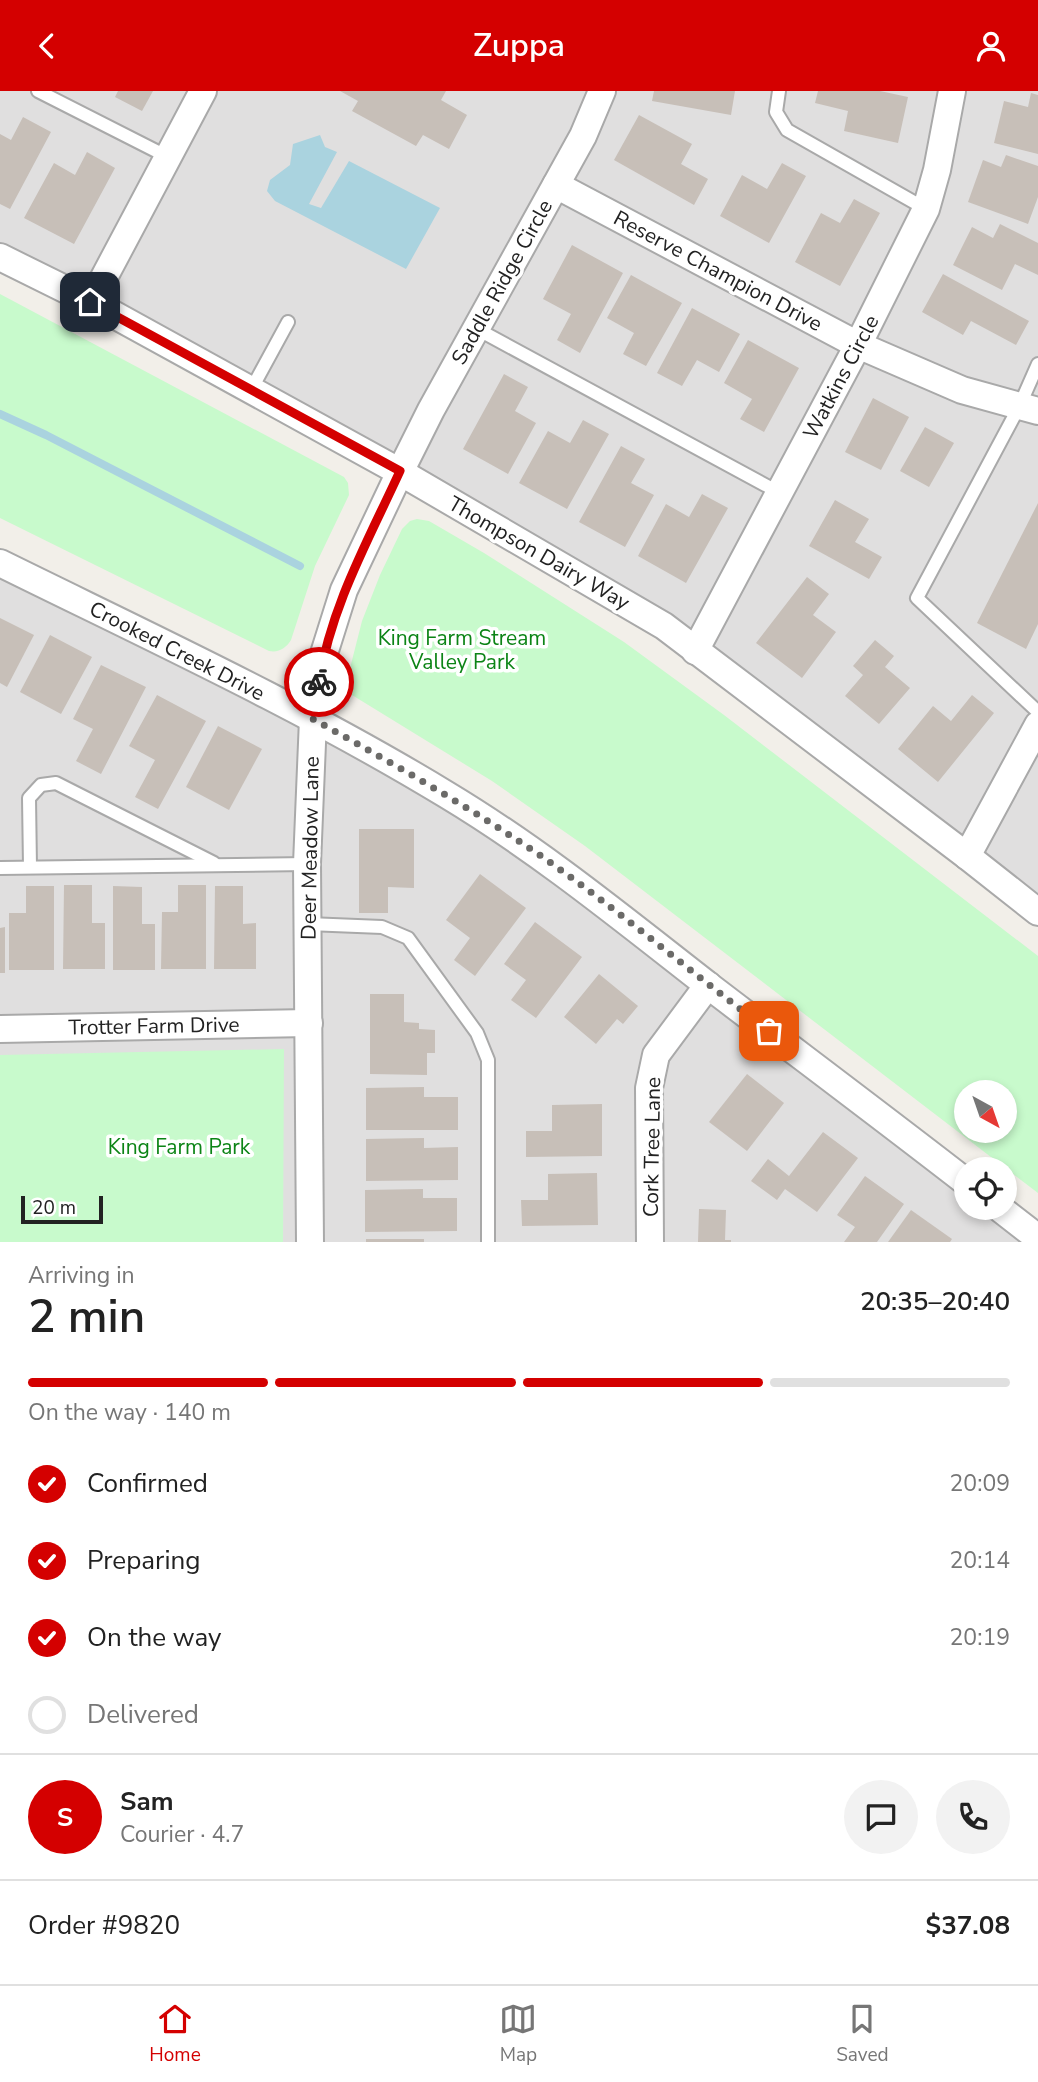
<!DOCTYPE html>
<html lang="en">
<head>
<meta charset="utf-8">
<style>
	body { margin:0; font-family:"Nunito Sans",sans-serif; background:#f2f2f2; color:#222; height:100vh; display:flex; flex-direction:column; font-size:26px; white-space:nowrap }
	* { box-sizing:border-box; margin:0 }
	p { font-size:23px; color:#767676 }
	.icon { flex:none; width:38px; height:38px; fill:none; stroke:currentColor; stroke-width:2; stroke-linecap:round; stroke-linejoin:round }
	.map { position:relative; height:1151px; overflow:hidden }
	.sheet { display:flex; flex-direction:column; background:#fff; flex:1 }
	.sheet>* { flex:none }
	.needle { width:46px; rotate:140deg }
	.fabs { position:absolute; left:954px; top:989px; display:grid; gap:14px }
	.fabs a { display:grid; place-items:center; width:63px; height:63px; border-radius:50%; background:#fff; box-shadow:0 4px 10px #0003; font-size:35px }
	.scale { position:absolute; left:21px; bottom:18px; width:82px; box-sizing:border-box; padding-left:7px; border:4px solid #222; border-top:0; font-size:19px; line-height:24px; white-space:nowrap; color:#222; -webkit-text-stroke:5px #fff; paint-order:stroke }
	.pin { position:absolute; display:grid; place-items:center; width:60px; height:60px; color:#fff; margin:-30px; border-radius:14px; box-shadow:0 4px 10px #0006 }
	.courier { position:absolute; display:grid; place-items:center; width:70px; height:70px; margin:-35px; border:5px solid #d40000; border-radius:50%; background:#fff; color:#222; box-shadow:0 2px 9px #0007 }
	.summary em { font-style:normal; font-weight:600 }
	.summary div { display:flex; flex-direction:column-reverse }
	.summary { display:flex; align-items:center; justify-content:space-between; height:119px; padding:0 28px }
	h1 { font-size:46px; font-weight:600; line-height:52px }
	.bar { display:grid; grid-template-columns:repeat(4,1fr); gap:10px 7px; align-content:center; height:84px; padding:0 28px }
	.bar i { height:9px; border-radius:5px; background:#e0e0e0 }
	.bar .selected { background:#d40000 }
	.bar p { grid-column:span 4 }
	.line { display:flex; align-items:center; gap:18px; padding:0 28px; border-top:2px solid #e0e0e0 }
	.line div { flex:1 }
	.round { display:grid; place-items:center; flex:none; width:74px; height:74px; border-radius:37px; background:#f2f2f2 }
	ol { padding:0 28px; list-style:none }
	li { display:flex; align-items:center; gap:21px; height:77px }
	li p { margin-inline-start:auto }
	li .icon { padding:7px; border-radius:50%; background:#d40000; color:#fff; stroke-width:4 }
	li:last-child { color:#767676 }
	li i { width:38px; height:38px; border:4px solid #e0e0e0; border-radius:50% }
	header { display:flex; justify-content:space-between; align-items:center; height:91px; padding:0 28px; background:#d40000; color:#fff; font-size:32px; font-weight:600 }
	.menu { display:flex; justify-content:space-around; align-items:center; height:98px; border-top:2px solid #e0e0e0; background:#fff; font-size:19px; color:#767676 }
	.menu a { display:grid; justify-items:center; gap:4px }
	.menu .selected { color:#d40000 }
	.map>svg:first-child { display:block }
	.residential { fill:#e0dfdf }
	.park { fill:#c8facc; fill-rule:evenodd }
	.water { fill:#aad3df }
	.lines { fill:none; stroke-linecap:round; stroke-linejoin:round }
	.stream { stroke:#aad3df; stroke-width:8 }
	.building { fill:#c7bfb8 }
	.service-casing { stroke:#a9a9a9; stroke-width:16 }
	.minor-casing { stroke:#a9a9a9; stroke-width:30 }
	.service { stroke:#fff; stroke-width:12 }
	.minor { stroke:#fff; stroke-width:26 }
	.done { stroke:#6b6a68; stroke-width:7; stroke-dasharray:0 12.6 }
	.route { stroke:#d40000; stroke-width:9 }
	.labels { text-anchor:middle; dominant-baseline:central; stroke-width:7; stroke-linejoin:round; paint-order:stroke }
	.street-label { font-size:21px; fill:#222; stroke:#fff }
	.park-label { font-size:21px; fill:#0c8416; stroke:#fff }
</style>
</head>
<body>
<header><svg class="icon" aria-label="back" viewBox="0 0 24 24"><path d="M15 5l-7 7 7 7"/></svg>Zuppa<svg class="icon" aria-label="person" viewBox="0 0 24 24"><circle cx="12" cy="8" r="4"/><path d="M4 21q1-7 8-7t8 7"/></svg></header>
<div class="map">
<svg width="1038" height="1151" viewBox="0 0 1038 1151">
	<rect width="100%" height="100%" fill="#f2efe9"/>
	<!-- residential -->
	<g class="residential">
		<path d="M0,0h1038v821l-343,-261 -695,-394z"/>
		<path d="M0,472l447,232 519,387v25l32,1 40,34h-1038z"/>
	</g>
	<!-- park -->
	<g class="park">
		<path d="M0,203l344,183 4,6 1,12 -34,71 -24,74c-5,8 -12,13 -22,11l-269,-133z"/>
		<path d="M417,428l12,2 55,32 140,89 100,73 314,241v237l-453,-347 -93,-65 -140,-86 -4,-7 -1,-8 15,-59 18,-46 22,-46 8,-8zM1004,1001v39h-38v-39z"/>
		<path d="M284,958l-1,193h-283v-187z"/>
	</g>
	<!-- water -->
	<path class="water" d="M320,44l5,12 12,5 -28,52 12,4 28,-47 91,47 -34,61 -131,-68 -8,-10 3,-11 20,-15 3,-21z"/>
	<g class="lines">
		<!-- stream -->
		<path class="stream" d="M0,323l46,21 254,131"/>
	</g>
	<!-- building -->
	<g class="building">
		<path d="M118,0h35l-11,20 -27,-14z"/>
		<path d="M340,0h106l-5,9 26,15 -18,34 -26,-14 -7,11 -64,-35 6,-10z"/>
		<path d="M654,0h81l-4,24 -79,-14z"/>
		<path d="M818,0h62l28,6 -10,46 -54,-12 4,-20 -33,-8z"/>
		<path d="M1031,2l7,2v59l-44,-11 10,-42 24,6z"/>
		<path d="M639,24l53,29 -11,20 27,15 -14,26 -80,-45z"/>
		<path d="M23,26l28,15 -41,77 -10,-5v-70l11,6z"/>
		<path d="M87,61l28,16 -41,76 -50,-26 30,-55 21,12z"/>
		<path d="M1006,64l32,11v31l-10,27 -60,-22 15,-42 18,7z"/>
		<path d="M782,72l24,13 -37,67 -49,-27 22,-41 25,14z"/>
		<path d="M854,108l26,14 -40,73 -45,-24 26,-49 19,10z"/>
		<path d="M1000,133l38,19v32l-23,-11 -13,26 -49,-25 19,-38 21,11z"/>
		<path d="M572,154l51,28 -43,80 -23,-13 14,-26 -28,-15z"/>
		<path d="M943,183l86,47 -13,24 -45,-24 -8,14 -41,-23z"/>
		<path d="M631,184l51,28 -36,63 -23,-12 11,-21 -27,-15z"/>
		<path d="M692,217l48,26 -21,38 -22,-12 -15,26 -25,-13z"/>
		<path d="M748,249l51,28 -35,64 -24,-13 12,-20 -28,-16z"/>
		<path d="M504,283l24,13 -13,24 21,12 -28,51 -45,-25z"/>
		<path d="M873,307l36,19 -28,53 -36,-18z"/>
		<path d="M583,329l26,14 -42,75 -48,-26 29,-52 22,12z"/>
		<path d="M925,336l29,16 -25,44 -29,-16z"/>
		<path d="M621,355l24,13 -14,24 23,12 -29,52 -46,-25z"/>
		<path d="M702,403l26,14 -42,75 -48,-27 28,-52 23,13z"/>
		<path d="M835,409l34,19 -14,23 27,15 -13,22 -60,-33z"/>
		<path d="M1038,412v121l-12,25 -49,-26z"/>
		<path d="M807,486l22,17 -16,21 23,17 -34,46 -46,-35z"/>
		<path d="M0,527l34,17 -27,52 -7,-4z"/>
		<path d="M50,544l42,22 -31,57 -41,-22z"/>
		<path d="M875,549l19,16 -9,11 25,21 -31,36 -34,-28 18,-21 -10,-9z"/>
		<path d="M101,574l45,22 -45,87 -25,-13 17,-32 -20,-10z"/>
		<path d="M157,604l49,26 -48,88 -23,-12 20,-37 -26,-14z"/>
		<path d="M972,604l22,18 -56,69 -40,-33 35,-43 18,15z"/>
		<path d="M218,635l44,23 -33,61 -43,-23z"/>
		<path d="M359,738h55v59l-26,-1v26h-29z"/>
		<path d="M480,783l46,34 -51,68 -21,-16 16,-22 -24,-18z"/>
		<path d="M64,794h28v38h13v46h-42z"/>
		<path d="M178,794h28v84h-45l1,-57h16z"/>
		<path d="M26,795h28v84h-45v-57h17z"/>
		<path d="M113,795l29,1v37h13v46h-42z"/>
		<path d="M215,795h28v38l13,-1v46h-42z"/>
		<path d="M535,831l47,35 -46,61 -25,-18 15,-20 -22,-16z"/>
		<path d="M5,836v46h-5v-45z"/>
		<path d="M599,883l39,32 -15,18 -6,-5 -21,25 -32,-27z"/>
		<path d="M370,903h34v28l15,1v6l16,1v23h-8v22l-57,-1z"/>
		<path d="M747,983l37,29 -37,48 -38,-29z"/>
		<path d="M424,996v10h34v33h-92v-42z"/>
		<path d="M602,1013v52l-76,1v-26h26v-26z"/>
		<path d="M823,1041l35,26 -41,54 -32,-23 -8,11 -26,-19 17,-22 21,17z"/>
		<path d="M424,1047v10l34,-1v33l-92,1v-42z"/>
		<path d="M597,1082l1,52 -76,1 -1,-26h27v-26z"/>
		<path d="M865,1085l39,28 -27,38h-33l11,-15 -18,-12z"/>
		<path d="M423,1098v9h34v33l-92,1v-42z"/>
		<path d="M699,1118l27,1 -1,30h6v2h-33z"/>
		<path d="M911,1119l41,29 -2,3h-62z"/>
		<rect x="366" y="1148" width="58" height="3"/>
	</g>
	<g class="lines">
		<defs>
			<g id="service">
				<path d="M38,0l130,66"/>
				<path d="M779,0l-3,21 11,18 139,79"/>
				<path d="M477,238l303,164"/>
				<path d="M1038,273l-19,43 -102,191 121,114"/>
				<path d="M251,299l37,-68"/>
				<path d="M30,776l-1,-69 12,-13 15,-2 158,80"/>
				<path d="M0,777l307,-4"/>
				<path d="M308,833l74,3 26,11 69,95 11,27v182"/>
			</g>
			<g id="minor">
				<path d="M556,94l302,160 104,45 76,21"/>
				<path d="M0,166l91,45 309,170 264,154 303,230 71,56"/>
				<path d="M91,211l112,-211"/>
				<path d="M0,472c150,74 304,145 447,232 93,56 176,124 262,191 85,65 172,130 257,196"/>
				<path d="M695,560l163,-306 68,-136 11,-39 15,-79"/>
				<path d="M967,765l71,-131"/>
				<path d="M0,938l309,-6"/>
				<path d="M998,1116l40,31"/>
				<path d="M310,1151l-3,-378 6,-145 9,-59 22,-70 56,-118 31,-62 152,-274 19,-45"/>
				<path d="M650,1151l-1,-154 7,-33 52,-70"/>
			</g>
		</defs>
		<!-- service casing -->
		<use href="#service" class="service-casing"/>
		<!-- minor casing -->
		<use href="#minor" class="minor-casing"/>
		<!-- service -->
		<use href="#service" class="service"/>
		<!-- minor -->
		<use href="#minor" class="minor"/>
	</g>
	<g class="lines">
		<!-- done -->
		<path class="done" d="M319,591l-6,37c77,43 155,87 228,137 79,55 152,118 228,175"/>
		<!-- route -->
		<path class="route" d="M90,211l310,169c-32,70 -69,135 -81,211"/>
	</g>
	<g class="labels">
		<!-- street labels -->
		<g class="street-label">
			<text transform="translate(718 180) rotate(28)">Reserve Champion Drive</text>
			<text transform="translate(502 191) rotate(-61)">Saddle Ridge Circle</text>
			<text transform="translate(841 286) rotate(-62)">Watkins Circle</text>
			<text transform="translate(539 462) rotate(30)">Thompson Dairy Way</text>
			<text transform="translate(177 560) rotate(27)">Crooked Creek Drive</text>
			<text transform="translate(310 757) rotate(-89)">Deer Meadow Lane</text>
			<text transform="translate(154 935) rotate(-1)">Trotter Farm Drive</text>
			<text transform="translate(652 1056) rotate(-89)">Cork Tree Lane</text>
		</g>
		<!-- park labels -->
		<g class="park-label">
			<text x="462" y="547">King Farm Stream<tspan x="462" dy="24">Valley Park</tspan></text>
			<text x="179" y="1056">King Farm Park</text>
		</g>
	</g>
</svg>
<div class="fabs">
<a><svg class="needle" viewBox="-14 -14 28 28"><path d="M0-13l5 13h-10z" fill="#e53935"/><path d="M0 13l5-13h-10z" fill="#767676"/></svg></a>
<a><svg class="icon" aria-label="locate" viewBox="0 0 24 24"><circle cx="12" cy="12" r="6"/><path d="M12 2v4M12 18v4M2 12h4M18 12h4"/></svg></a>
</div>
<div class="scale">20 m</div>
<div class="pin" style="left:769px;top:940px;background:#ea580c"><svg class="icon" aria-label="bag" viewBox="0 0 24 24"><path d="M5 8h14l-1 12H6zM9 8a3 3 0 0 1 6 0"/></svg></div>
<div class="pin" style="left:90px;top:211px;background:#1f2937"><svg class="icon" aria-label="home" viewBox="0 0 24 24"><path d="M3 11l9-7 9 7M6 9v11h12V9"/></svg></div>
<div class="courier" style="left:319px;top:591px"><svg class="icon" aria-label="bike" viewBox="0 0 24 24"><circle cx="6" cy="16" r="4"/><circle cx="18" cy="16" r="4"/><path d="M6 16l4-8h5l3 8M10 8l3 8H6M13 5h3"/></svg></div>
</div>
<section class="sheet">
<div class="summary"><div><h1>2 min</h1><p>Arriving in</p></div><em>20:35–20:40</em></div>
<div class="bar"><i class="selected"></i><i class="selected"></i><i class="selected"></i><i></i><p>On the way · 140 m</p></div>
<ol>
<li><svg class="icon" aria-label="check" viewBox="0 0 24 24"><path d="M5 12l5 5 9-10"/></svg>Confirmed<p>20:09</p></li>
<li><svg class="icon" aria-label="check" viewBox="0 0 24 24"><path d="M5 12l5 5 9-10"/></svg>Preparing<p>20:14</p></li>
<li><svg class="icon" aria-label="check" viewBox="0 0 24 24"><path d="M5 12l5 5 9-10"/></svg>On the way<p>20:19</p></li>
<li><i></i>Delivered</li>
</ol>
<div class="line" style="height:126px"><b class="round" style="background:#d40000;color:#fff">S</b><div><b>Sam</b><p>Courier · 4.7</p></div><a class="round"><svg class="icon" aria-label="chat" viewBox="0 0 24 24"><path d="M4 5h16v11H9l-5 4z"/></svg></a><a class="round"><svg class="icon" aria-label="phone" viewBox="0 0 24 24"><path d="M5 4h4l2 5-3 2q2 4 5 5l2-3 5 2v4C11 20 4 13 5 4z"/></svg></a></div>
<div class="line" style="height:91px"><div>Order #9820</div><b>$37.08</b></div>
</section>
<nav class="menu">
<a class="selected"><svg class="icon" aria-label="home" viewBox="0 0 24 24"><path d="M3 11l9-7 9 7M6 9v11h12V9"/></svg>Home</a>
<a><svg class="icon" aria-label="map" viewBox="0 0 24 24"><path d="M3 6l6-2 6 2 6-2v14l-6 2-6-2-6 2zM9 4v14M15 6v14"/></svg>Map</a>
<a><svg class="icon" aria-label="saved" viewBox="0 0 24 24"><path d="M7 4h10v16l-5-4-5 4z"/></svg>Saved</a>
</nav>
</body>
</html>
